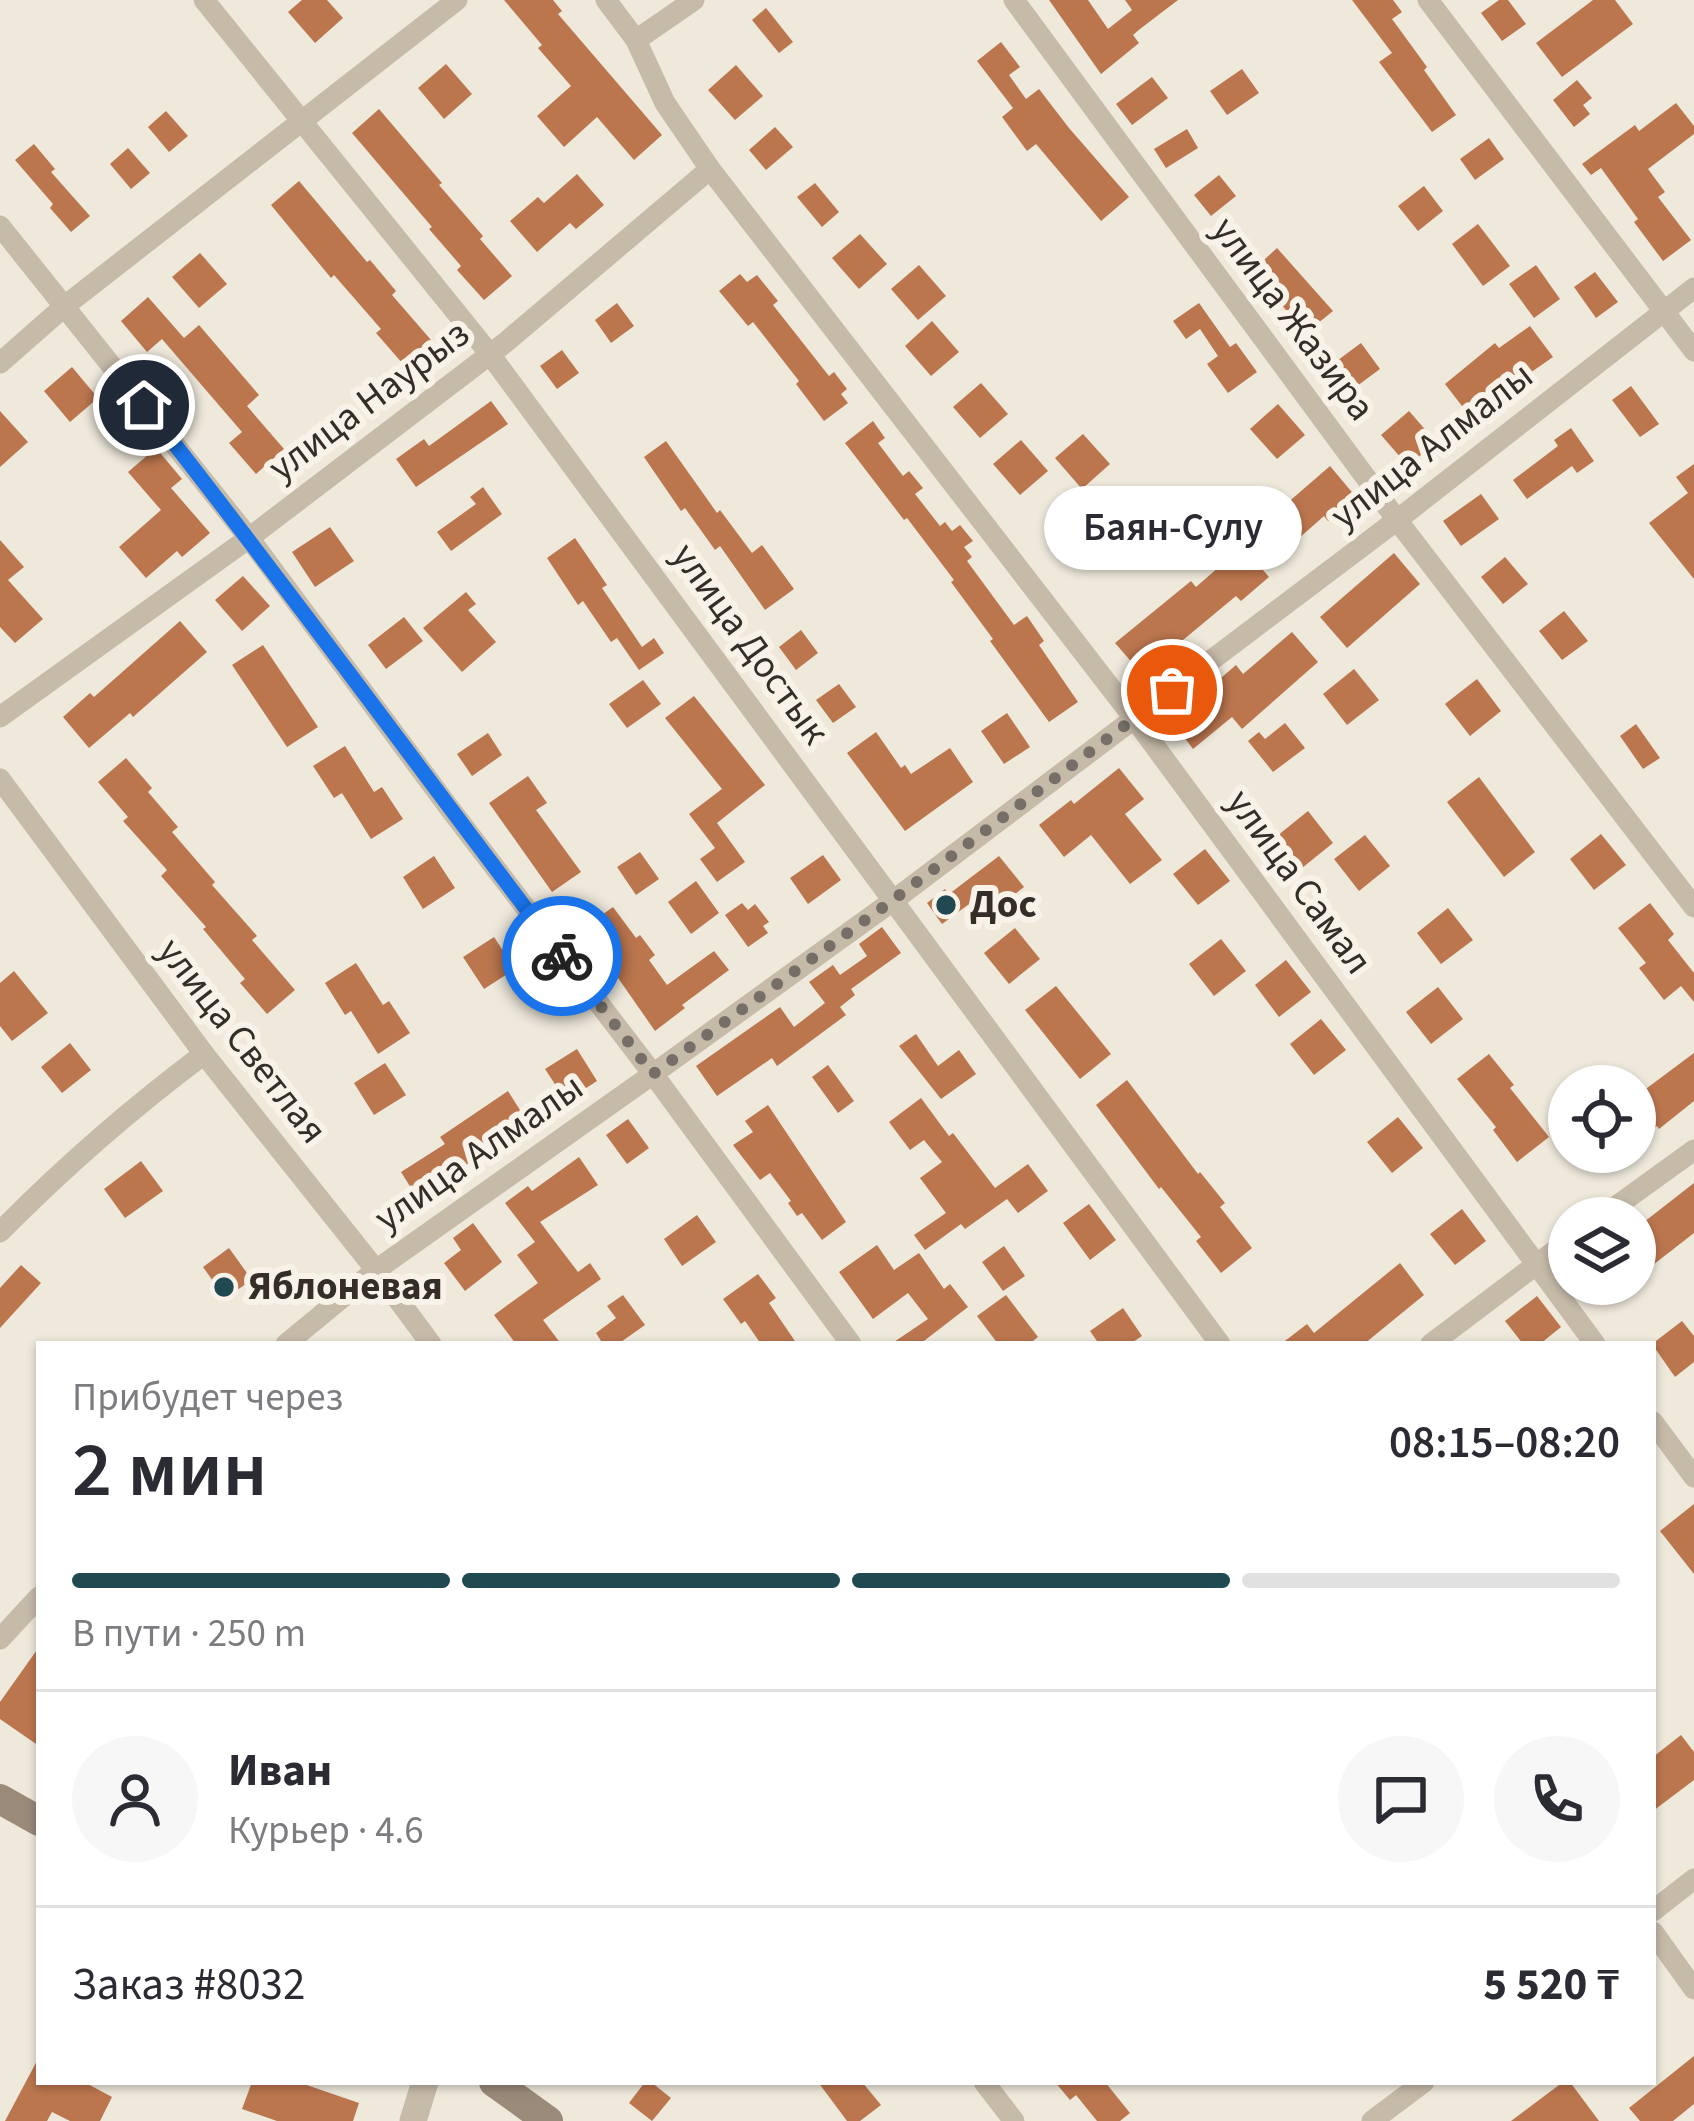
<!DOCTYPE html>
<html lang="ru">
<head>
<meta charset="utf-8">
<style>
	body { margin:0; font-family:"Source Sans 3",sans-serif; background:#f7f7f7; color:#2b2b33; height:100vh; display:flex; flex-direction:column; font-size:45px; white-space:nowrap }
	* { box-sizing:border-box; margin:0 }
	p { font-size:39px; color:#7c7c81 }
	.icon { flex:none; width:66px; height:66px; fill:none; stroke:currentColor; stroke-width:2; stroke-linecap:round; stroke-linejoin:round }
	.map { position:relative; flex:1; overflow:hidden }
	.sheet { position:absolute; left:36px; top:1341px; width:1620px; height:744px; display:flex; flex-direction:column; background:#fff; border-radius:0px; box-shadow:0 3px 9px #0004 }
	.sheet>* { flex:none }
	.tools { position:absolute; left:1548px; top:1065px; display:grid; gap:24px }
	.tools a { display:grid; place-items:center; width:108px; height:108px; border-radius:50%; background:#fff; box-shadow:0 3px 9px #0004; font-size:60px }
	.pin { position:absolute; display:grid; place-items:center; width:102px; height:102px; color:#fff; margin:-51px; border:6px solid #fff; border-radius:50%; box-shadow:0 3px 12px #0007 }
	.courier { position:absolute; display:grid; place-items:center; width:120px; height:120px; margin:-60px; border:9px solid #1a73e8; border-radius:50%; background:#fff; color:#222; box-shadow:0 3px 15px #0007 }
	.bubble { position:absolute; height:84px; border-radius:42px; background:#fff; box-shadow:0 3px 9px #0004; font-size:39px; font-weight:600; line-height:84px; text-align:center }
	.head em { font-style:normal; font-weight:600 }
	.head div { display:flex; flex-direction:column-reverse }
	.head { display:flex; align-items:center; justify-content:space-between; height:204px; padding:0 36px }
	h1 { font-size:78px; font-weight:600; line-height:90px }
	.bar { display:grid; grid-template-columns:repeat(4,1fr); gap:18px 12px; align-content:center; height:144px; padding:0 36px }
	.bar i { height:15px; border-radius:9px; background:#e1e1e2 }
	.bar .on { background:#214952 }
	.bar p { grid-column:span 4 }
	.line { display:flex; align-items:center; gap:30px; padding:0 36px; border-top:3px solid #e1e1e2 }
	.line div { flex:1 }
	.round { display:grid; place-items:center; flex:none; width:126px; height:126px; border-radius:63px; background:#f7f7f7 }
	.map>svg:first-child { display:block }
	.building { fill:#bb764e }
	.lines { fill:none; stroke-linecap:round; stroke-linejoin:round }
	.minor { stroke:#c6baa9; stroke-width:21 }
	.tertiary { stroke:#c6baa9; stroke-width:27 }
	.secondary { stroke:#9a8a7a; stroke-width:30 }
	.done { stroke:#756f67; stroke-width:12; stroke-dasharray:0 21.6 }
	.route { stroke:#1a73e8; stroke-width:15 }
	.poi-dot { fill:#214952; stroke:#f8f2e8; stroke-width:4.5 }
	.labels { text-anchor:middle; dominant-baseline:central; stroke-width:12; stroke-linejoin:round; paint-order:stroke }
	.street-label { font-size:39px; fill:#342d28; stroke:#f8f2e8 }
	.poi-label { font-size:39px; font-weight:bold; fill:#342d28; stroke:#f8f2e8; text-anchor:start }
</style>
</head>
<body>
<div class="map">
<svg width="1694" height="2121" viewBox="0 0 1694 2121">
	<rect width="100%" height="100%" fill="#efe9dc"/>
	<!-- building -->
	<g class="building">
		<path d="M302,0h25l16,18 -28,25 -27,-31z"/>
		<path d="M504,0h49l9,11 -4,3 104,121 -28,25 -37,-43 -33,30 -27,-31 34,-30 -33,-38 4,-3z"/>
		<path d="M1049,0h39l20,29 24,-19 -7,-10h53l-38,29 -7,6 6,8 -38,31z"/>
		<path d="M1352,0h41l9,12 -10,7 35,48 -3,3 32,45 -24,17 -53,-70 13,-9z"/>
		<path d="M1499,0h9l18,24 -24,17 -21,-28z"/>
		<path d="M1593,0h22l18,24 -71,53 -26,-34z"/>
		<path d="M766,8l27,34 -14,11 -27,-33z"/>
		<path d="M1001,42l19,25 -11,8 17,24 13,-10 30,39 60,69 -28,24 -65,-77 -9,7 -25,-34 11,-9 -36,-47z"/>
		<path d="M446,64l26,30 -28,25 -26,-31z"/>
		<path d="M736,65l27,31 -28,24 -27,-30z"/>
		<path d="M1242,69l17,24 -32,22 -17,-24z"/>
		<path d="M1152,77l16,21 -36,27 -16,-21z"/>
		<path d="M1577,80l15,18 -9,7 7,9 -16,13 -21,-27z"/>
		<path d="M1676,103l18,23v8l-46,35 17,23 -7,5 33,43 -28,21 -29,-39 4,-3 -37,-51 -10,7 -9,-11 53,-39 4,6z"/>
		<path d="M379,109l63,74 -3,2 44,51 -3,3 32,37 -28,24 -27,-30 4,-4 -32,-37 3,-2 -80,-94z"/>
		<path d="M166,111l22,25 -19,16 -21,-25z"/>
		<path d="M775,127l18,20 -27,23 -17,-20z"/>
		<path d="M1187,129l11,19 -32,20 -12,-19z"/>
		<path d="M1489,138l15,21 -29,21 -15,-21z"/>
		<path d="M34,144l21,25 -4,3 39,44 -19,16 -21,-24 3,-4 -38,-44z"/>
		<path d="M128,148l22,25 -19,16 -21,-25z"/>
		<path d="M577,174l27,31 -28,24 -6,-6 -33,29 -27,-31 28,-24 6,6z"/>
		<path d="M1219,175l17,21 -25,20 -17,-21z"/>
		<path d="M299,181l68,81 3,-2 26,31 -4,4 39,45 -28,24 -27,-31 5,-4 -47,-54 -3,3 -60,-73z"/>
		<path d="M815,183l24,29 -17,15 -25,-30z"/>
		<path d="M1424,186l19,25 -25,20 -20,-25z"/>
		<path d="M1478,224l32,42 -27,20 -31,-42z"/>
		<path d="M860,234l27,30 -28,25 -27,-31z"/>
		<path d="M1277,248l56,63 -27,22 -54,-62z"/>
		<path d="M200,253l27,31 -28,24 -27,-31z"/>
		<path d="M919,265l27,31 -28,24 -27,-31z"/>
		<path d="M1536,265l24,34 -26,19 -25,-34z"/>
		<path d="M1595,272l23,30 -22,16 -22,-31z"/>
		<path d="M740,274l7,8 10,-7 21,26 -5,4 56,71 5,-4 13,17 -6,5 7,9 -24,18 -28,-37 3,-3 -46,-59 -5,4 -29,-35z"/>
		<path d="M148,297l36,41 15,-13 60,70 -12,11 37,43 -28,25 -27,-31 13,-11 -80,-93 -15,13 -26,-31z"/>
		<path d="M617,303l17,23 -23,17 -16,-23z"/>
		<path d="M1199,303l31,44 6,-4 21,29 -29,21 -21,-29 11,-8 -18,-27 -14,10 -13,-18z"/>
		<path d="M932,321l27,31 -28,24 -26,-30z"/>
		<path d="M1530,326l23,31 -23,16 -3,-5 -32,22 -2,-2 -28,22 -20,-26 50,-41 4,5z"/>
		<path d="M1361,343l19,26 -31,23 -19,-26z"/>
		<path d="M562,350l17,23 -22,16 -17,-23z"/>
		<path d="M72,367l26,31 -28,24 -26,-31z"/>
		<path d="M981,383l27,31 -28,24 -27,-31z"/>
		<path d="M1631,386l28,38 -19,13 -28,-37z"/>
		<path d="M491,401l17,23 -92,63 -20,-28 28,-20 5,7z"/>
		<path d="M1278,404l27,31 -28,24 -27,-30z"/>
		<path d="M0,411l28,31 -28,25z"/>
		<path d="M1409,411l27,31 -28,24 -27,-31z"/>
		<path d="M873,421l12,17 -7,5 25,33 6,-5 14,17 -8,6 25,32 5,-4 7,9 8,-6 13,16 -9,6 8,10 -5,4 47,64 13,-9 17,25 -5,4 39,57 -29,20 -59,-81 3,-2 -42,-57 3,-2 -47,-62 -3,2 -59,-77z"/>
		<path d="M1571,428l23,33 -17,12 -5,-7 -45,33 -14,-19 45,-34 -4,-6z"/>
		<path d="M1083,434l27,30 -28,25 -27,-31z"/>
		<path d="M1021,440l27,31 -28,24 -27,-31z"/>
		<path d="M666,441l51,72 3,-3 32,43 10,-8 32,44 -29,21 -45,-64 -5,4 -30,-42 -4,3 -37,-54z"/>
		<path d="M156,448l26,31 -11,9 39,45 -28,24 -5,-6 -31,27 -27,-31 42,-37 -33,-38z"/>
		<path d="M1694,464v115l-45,-56 39,-30 -12,-16z"/>
		<path d="M1330,466l26,31 -28,24 -4,-5 -61,54 6,7 -28,24 -5,-5 -94,78 -27,-31 76,-62 5,6 63,-55 -7,-7 29,-25 4,5z"/>
		<path d="M483,487l19,27 -51,37 -14,-19 39,-28 -6,-7z"/>
		<path d="M1481,494l18,25 -38,27 -18,-25z"/>
		<path d="M330,527l24,34 -39,26 -23,-35z"/>
		<path d="M575,538l32,47 -5,3 40,59 12,-9 10,15 -25,17 -22,-32 -6,4 -28,-41 -5,4 -31,-47z"/>
		<path d="M0,540l24,27 -16,13 35,39 -28,24 -15,-16z"/>
		<path d="M1394,553l26,31 -73,64 -27,-31z"/>
		<path d="M1505,557l23,27 -25,20 -22,-27z"/>
		<path d="M243,576l27,30 -28,25 -27,-31z"/>
		<path d="M466,592l10,12 -8,6 28,32 -34,30 -39,-44z"/>
		<path d="M1564,611l24,30 -26,19 -23,-29z"/>
		<path d="M404,617l19,24 -37,28 -18,-24z"/>
		<path d="M180,621l27,31 -74,65 -3,-4 -41,35 -26,-31 27,-24 4,4z"/>
		<path d="M801,630l17,23 -22,17 -17,-23z"/>
		<path d="M1292,632l26,30 -76,67 -10,-12 -39,32 -18,-24 38,-30 -5,-6 28,-24 7,9z"/>
		<path d="M263,645l55,82 -31,20 -55,-82z"/>
		<path d="M1354,669l25,31 -32,25 -24,-31z"/>
		<path d="M1477,679l24,32 -31,25 -25,-32z"/>
		<path d="M643,680l18,24 -34,24 -18,-24z"/>
		<path d="M839,684l17,23 -23,16 -17,-23z"/>
		<path d="M694,696l71,89 -48,38 28,39 -28,20 -17,-23 15,-11 -26,-34 33,-25 -57,-71z"/>
		<path d="M1007,713l23,34 -26,17 -23,-33z"/>
		<path d="M1285,723l20,25 -32,24 -25,-31 11,-9 6,7z"/>
		<path d="M1636,724l24,34 -17,11 -23,-33z"/>
		<path d="M876,732l25,36 4,-3 6,9 39,-26 23,34 -68,49 -58,-78z"/>
		<path d="M488,733l14,22 -30,21 -15,-22z"/>
		<path d="M345,746l29,46 8,-5 21,32 -32,20 -29,-46 -8,5 -21,-32z"/>
		<path d="M126,758l26,30 -4,4 30,35 -6,5 43,50 -3,3 45,51 -5,4 43,50 -28,24 -27,-31 5,-4 -42,-50 3,-2 -45,-51 6,-6 -44,-49 5,-4 -30,-35z"/>
		<path d="M1119,768l25,31 -19,15 37,46 -32,24 -39,-49 -27,22 -25,-32 32,-25 3,4z"/>
		<path d="M528,776l19,27 -11,7 45,62 -29,20 -63,-89z"/>
		<path d="M1479,777l56,75 -31,25 -57,-75z"/>
		<path d="M1308,811l25,32 -31,25 -25,-32z"/>
		<path d="M1601,834l25,31 -32,25 -24,-31z"/>
		<path d="M1365,835l25,31 -31,25 -25,-32z"/>
		<path d="M1205,849l25,32 -32,24 -25,-31z"/>
		<path d="M640,852l19,27 -23,16 -19,-28z"/>
		<path d="M823,855l18,25 -33,24 -18,-26z"/>
		<path d="M434,856l21,32 -32,21 -20,-32z"/>
		<path d="M999,856l25,31 -32,25 -12,-16 -38,28 -15,-21 18,-14 4,5z"/>
		<path d="M696,881l23,32 -28,21 -23,-32z"/>
		<path d="M742,903l6,7 7,-6 14,18 -6,4 5,7 -20,14 -23,-32z"/>
		<path d="M1650,903l24,31 -6,6 26,33v29l-13,-16 -17,14 -25,-32 7,-5 -28,-35z"/>
		<path d="M613,907l23,31 4,-3 15,20 -6,5 18,25 47,-34 15,19 -47,35 3,3 -30,23 -62,-89 -6,4 -9,-14z"/>
		<path d="M1448,908l25,32 -32,24 -24,-31z"/>
		<path d="M882,927l19,26 -50,36 4,6 -15,12 6,8 -69,51 -5,-8 -55,38 -21,-30 84,-59 14,20 31,-24 -16,-21 24,-17 7,10 27,-19 -8,-12z"/>
		<path d="M1015,928l25,31 -31,25 -25,-31z"/>
		<path d="M494,937l21,32 -31,20 -21,-32z"/>
		<path d="M1221,939l25,32 -32,25 -25,-32z"/>
		<path d="M1286,960l25,32 -32,25 -24,-32z"/>
		<path d="M356,963l27,42 6,-4 21,32 -32,21 -27,-43 -6,4 -20,-32z"/>
		<path d="M14,971l34,42 -36,28 -12,-15v-43z"/>
		<path d="M1056,986l55,68 -31,25 -55,-69z"/>
		<path d="M1438,987l25,32 -32,25 -25,-32z"/>
		<path d="M1321,1019l25,31 -32,25 -24,-31z"/>
		<path d="M916,1034l22,32 21,-16 17,24 -35,25 -42,-53z"/>
		<path d="M70,1043l21,27 -29,23 -21,-26z"/>
		<path d="M577,1049l20,32 -31,20 -21,-32z"/>
		<path d="M1694,1053v48l-35,28 -2,-3 -22,17v-46z"/>
		<path d="M1489,1054l25,31 -4,3 39,49 -32,25 -24,-32 3,-3 -39,-48z"/>
		<path d="M385,1063l21,32 -32,20 -20,-32z"/>
		<path d="M828,1065l26,36 -16,12 -26,-36z"/>
		<path d="M1127,1080l71,94 2,-2 25,31 -5,4 32,41 -31,25 -25,-32 5,-4 -40,-50 -2,2 -63,-84z"/>
		<path d="M508,1091l20,32 -80,54 5,7 -32,20 -20,-32 44,-28 -5,-7z"/>
		<path d="M921,1098l28,38 4,-3 42,55 33,-24 20,27 -30,22 -11,-14 -42,30 -4,-5 -36,26 -11,-15 32,-22 -26,-35 22,-16 -18,-22 -14,10 -21,-28z"/>
		<path d="M768,1105l78,117 -24,18 -20,-27 -5,3 -9,-13 3,-2 -21,-28 -10,7 -27,-35 20,-13 -8,-11z"/>
		<path d="M1398,1117l25,31 -31,25 -25,-31z"/>
		<path d="M628,1119l21,29 -22,16 -21,-29z"/>
		<path d="M579,1157l19,28 -58,37 38,50 12,-9 11,16 -58,41 18,24h-45l-22,-29 44,-32 -21,-28 18,-13 -30,-39 23,-17 4,5z"/>
		<path d="M141,1161l22,30 -38,27 -21,-29z"/>
		<path d="M1694,1183v50l-59,46v-50z"/>
		<path d="M1089,1204l27,36 -26,20 -27,-37z"/>
		<path d="M1462,1209l24,32 -31,24 -25,-31z"/>
		<path d="M697,1215l19,27 -34,24 -18,-27z"/>
		<path d="M473,1223l29,39 -37,29 -21,-28 17,-13 -8,-12z"/>
		<path d="M877,1245l17,25 25,-17 25,36 6,-5 18,23 -48,37h-29l37,-25 -20,-26 -35,26 -34,-47z"/>
		<path d="M1004,1246l21,30 -22,15 -21,-29z"/>
		<path d="M229,1248l23,32 -27,18 -22,-31z"/>
		<path d="M1400,1263l24,32 -60,49h-83l26,-20 7,9z"/>
		<path d="M21,1265l20,18 -41,45v-40z"/>
		<path d="M758,1274l18,24 -7,5 28,41h-36l-16,-23 -4,3 -18,-25z"/>
		<path d="M623,1295l22,30 -27,19h-15l-7,-11 20,-15 -9,-12z"/>
		<path d="M1006,1295l32,42 -9,7h-31l-21,-28z"/>
		<path d="M1537,1296l24,31 -21,17h-17l-18,-23z"/>
		<path d="M1123,1308l19,28 -12,8h-31l-9,-13z"/>
		<path d="M1682,1321l12,15v26l-19,15 -23,-33z"/>
		<path d="M1694,1504v70l-34,-43z"/>
		<path d="M39,1647v99l-39,-27v-17z"/>
		<path d="M1681,1735l13,17v28l-41,31v-54z"/>
		<path d="M1694,2056v48l-21,17h-33l-11,-13z"/>
		<path d="M39,2057v25h45l28,15 -12,24h-30l-18,-9 -5,9h-42z"/>
		<path d="M252,2082h46l61,21 -6,18h-76l-35,-12z"/>
		<path d="M645,2082h6l20,16 -19,23 -23,-18z"/>
		<path d="M818,2082h44l19,23 -21,16h-13z"/>
		<path d="M1055,2082h50l25,31 -10,8h-23l-21,-26 -6,5z"/>
		<path d="M1563,2082h7l29,39h-88z"/>
	</g>
	<g class="lines">
		<!-- minor -->
		<g class="minor">
			<path d="M204,0l285,353 731,991"/>
			<path d="M606,0l30,40 29,63 45,66 424,549 461,626"/>
			<path d="M1014,0l383,520 297,387"/>
			<path d="M1428,0l266,351"/>
			<path d="M636,40l58,-40"/>
			<path d="M0,226l249,312 201,271 203,265 198,270"/>
			<path d="M0,363l66,-58 391,-305"/>
			<path d="M0,717l249,-179 257,-196 204,-173"/>
			<path d="M0,779l204,275 172,216 55,74"/>
			<path d="M1600,1218l94,-68"/>
			<path d="M0,1232c63,-64 132,-124 204,-178"/>
			<path d="M286,1344l90,-74 277,-196 241,-174 503,-380 297,-232"/>
			<path d="M1431,1344l138,-104"/>
			<path d="M1653,1422l41,55"/>
			<path d="M0,1639l39,-42"/>
			<path d="M1653,1911l41,-32"/>
			<path d="M1653,1932l41,57"/>
			<path d="M984,2082l30,39"/>
			<path d="M1372,2121l52,-39"/>
		</g>
		<!-- tertiary -->
		<path class="tertiary" d="M413,2121l12,-39"/>
		<!-- secondary -->
		<g class="secondary">
			<path d="M0,1799l39,22"/>
			<path d="M494,2082l54,39"/>
		</g>
	</g>
	<g class="lines">
		<!-- done -->
		<path class="done" d="M562,956l91,118 240,-174 279,-210"/>
		<!-- route -->
		<path class="route" d="M144,405c143,181 278,368 418,551"/>
	</g>
	<!-- markers -->
	<g class="poi-dot">
		<circle cx="946" cy="905" r="12"/>
		<circle cx="224" cy="1287" r="12"/>
	</g>
	<g class="labels">
		<!-- street labels -->
		<g class="street-label">
			<text transform="translate(1293 319) rotate(53)">улица Жазира</text>
			<text transform="translate(369 401) rotate(-37)">улица Наурыз</text>
			<text transform="translate(1432 446) rotate(-38)">улица Алмалы</text>
			<text transform="translate(750 644) rotate(54)">улица Достык</text>
			<text transform="translate(1299 882) rotate(54)">улица Самал</text>
			<text transform="translate(242 1041) rotate(52)">улица Светлая</text>
			<text transform="translate(479 1153) rotate(-35)">улица Алмалы</text>
		</g>
		<!-- poi labels -->
		<g class="poi-label">
			<text x="970" y="905">Дос</text>
			<text x="248" y="1287">Яблоневая</text>
		</g>
	</g>
</svg>
<div class="tools">
<a><svg class="icon" aria-label="locate" viewBox="0 0 24 24"><circle cx="12" cy="12" r="6"/><path d="M12 2v4M12 18v4M2 12h4M18 12h4"/></svg></a>
<a><svg class="icon" aria-label="layers" viewBox="0 0 24 24"><path d="M12 4l9 5-9 5-9-5zM3 14l9 5 9-5"/></svg></a>
</div>
<div class="pin" style="left:1172px;top:690px;background:#ea580c"><svg class="icon" aria-label="bag" viewBox="0 0 24 24"><path d="M5 8h14l-1 12H6zM9 8a3 3 0 0 1 6 0"/></svg></div>
<div class="pin" style="left:144px;top:405px;background:#1f2937"><svg class="icon" aria-label="home" viewBox="0 0 24 24"><path d="M3 11l9-7 9 7M6 9v11h12V9"/></svg></div>
<div class="courier" style="left:562px;top:956px"><svg class="icon" aria-label="bike" viewBox="0 0 24 24"><circle cx="6" cy="16" r="4"/><circle cx="18" cy="16" r="4"/><path d="M6 16l4-8h5l3 8M10 8l3 8H6M13 5h3"/></svg></div>
<div class="bubble" style="left:1044px;top:486px;width:258px">Баян-Сулу</div>
<section class="sheet">
<div class="head"><div><h1>2 мин</h1><p>Прибудет через</p></div><em>08:15–08:20</em></div>
<div class="bar"><i class="on"></i><i class="on"></i><i class="on"></i><i></i><p>В пути · 250 m</p></div>
<div class="line" style="height:216px"><a class="round"><svg class="icon" aria-label="person" viewBox="0 0 24 24"><circle cx="12" cy="8" r="4"/><path d="M4 21q1-7 8-7t8 7"/></svg></a><div><b>Иван</b><p>Курьер · 4.6</p></div><a class="round"><svg class="icon" aria-label="chat" viewBox="0 0 24 24"><path d="M4 5h16v11H9l-5 4z"/></svg></a><a class="round"><svg class="icon" aria-label="phone" viewBox="0 0 24 24"><path d="M5 4h4l2 5-3 2q2 4 5 5l2-3 5 2v4C11 20 4 13 5 4z"/></svg></a></div>
<div class="line" style="height:156px"><div>Заказ #8032</div><b>5 520 ₸</b></div>
</section>
</div>
</body>
</html>
